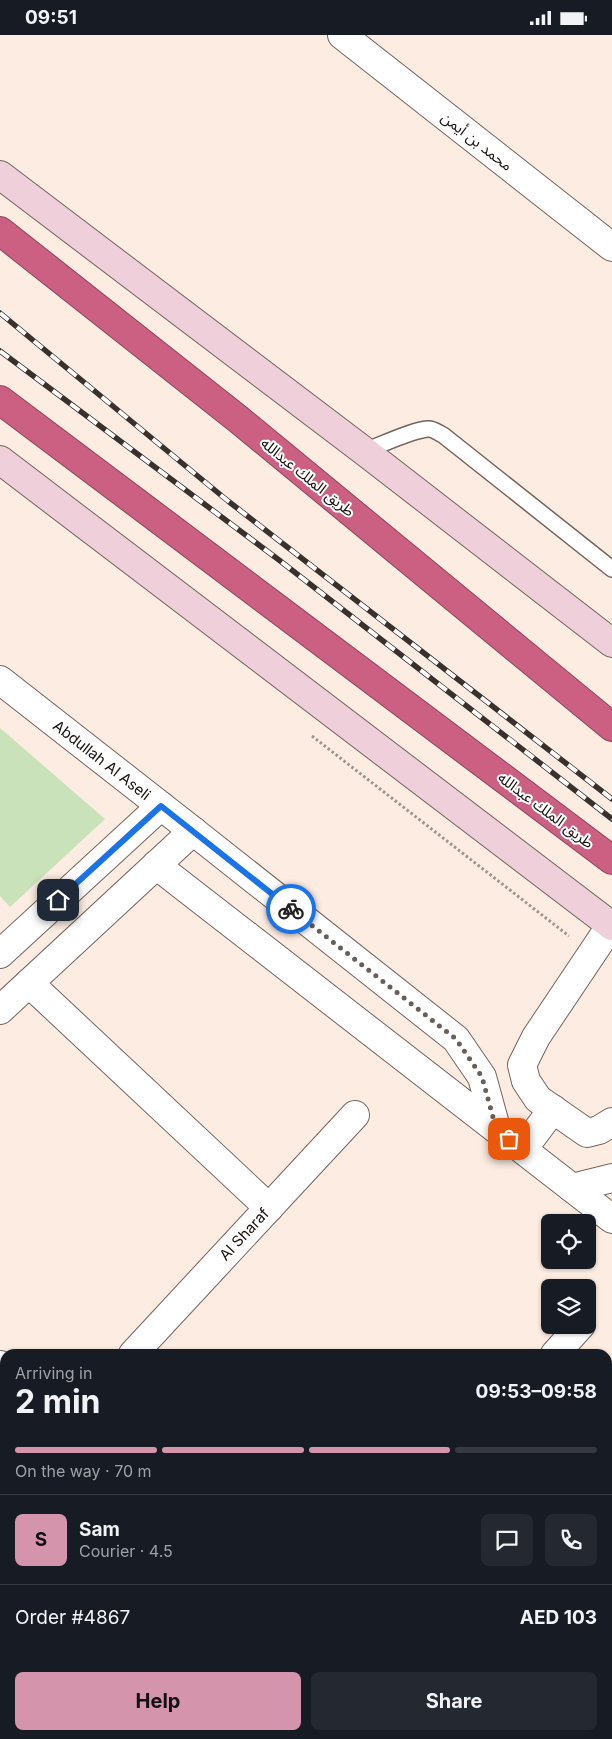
<!DOCTYPE html>
<html lang="en">
<head>
<meta charset="utf-8">
<style>
	body { margin:0; font-family:Inter,"Noto Sans Arabic",sans-serif; background:#242831; color:#f1f3f6; height:100vh; display:flex; flex-direction:column; font-size:19px; white-space:nowrap }
	* { box-sizing:border-box; margin:0 }
	p { font-size:16px; color:#9ea1a6 }
	.icon { flex:none; width:28px; height:28px; fill:none; stroke:currentColor; stroke-width:2; stroke-linecap:round; stroke-linejoin:round }
	.map { position:relative; flex:1; overflow:hidden }
	.side { position:absolute; left:0px; top:1314px; width:612px; height:391px; display:flex; flex-direction:column; background:#171b24; border-radius:15px 15px 0 0; box-shadow:0 1px 4px #0004 }
	.side>* { flex:none }
	.controls { position:absolute; left:541px; top:1179px; display:grid; gap:10px }
	.controls a { display:grid; place-items:center; width:55px; height:55px; border-radius:8px; background:#171b24; box-shadow:0 1px 4px #0004; font-size:25px }
	.pin { position:absolute; display:grid; place-items:center; width:42px; height:42px; color:#fff; margin:-21px; border-radius:10px; box-shadow:0 2px 8px #0006 }
	.courier { position:absolute; display:grid; place-items:center; width:50px; height:50px; margin:-25px; border:4px solid #1a73e8; border-radius:50%; background:#fff; color:#222; box-shadow:0 1px 6px #0007 }
	.headline em { font-style:normal; font-weight:700 }
	.headline div { display:flex; flex-direction:column-reverse }
	.headline { display:flex; align-items:center; justify-content:space-between; height:85px; padding:0 15px }
	h1 { font-size:32px; font-weight:700; line-height:38px }
	.bar { display:grid; grid-template-columns:repeat(4,1fr); gap:8px 5px; align-content:center; height:60px; padding:0 15px }
	.bar i { height:6px; border-radius:4px; background:#363941 }
	.bar .current { background:#d494ac }
	.bar p { grid-column:span 4 }
	.line { display:flex; align-items:center; gap:12px; padding:0 15px; border-top:1px solid #363941 }
	.line div { flex:1 }
	.round { display:grid; place-items:center; flex:none; width:52px; height:52px; border-radius:8px; background:#242831 }
	.button { display:flex; gap:10px; margin-top:auto; padding:10px 15px }
	.button a { flex:1; height:58px; border-radius:8px; background:#d494ac; color:#111; font-size:20px; font-weight:700; line-height:58px; text-align:center }
	.button a+a { background:#242831; color:#f1f3f6 }
	.status { display:flex; justify-content:space-between; align-items:center; height:35px; padding:0 25px; background:#171b24; direction:ltr }
	.status svg { height:14px; fill:currentColor }
	.map>svg:first-child { display:block }
	.green { fill:#c9e2b9 }
	.lines { fill:none; stroke-linecap:round; stroke-linejoin:round }
	.lane-casing { stroke:#73645c; stroke-width:18 }
	.street-casing { stroke:#73645c; stroke-width:30 }
	.secondary-casing { stroke:#73645c; stroke-width:30 }
	.highway-casing { stroke:#8d455a; stroke-width:30 }
	.path { stroke:#a0938c; stroke-width:3; stroke-dasharray:2.5 2.5; stroke-linecap:butt }
	.lane { stroke:#fff; stroke-width:15 }
	.street { stroke:#fff; stroke-width:28 }
	.secondary { stroke:#efcfda; stroke-width:28 }
	.highway { stroke:#cb6082; stroke-width:28 }
	.rail-casing { stroke:#39312d; stroke-width:5.5 }
	.rail { stroke:#fff; stroke-width:4; stroke-dasharray:11; stroke-linecap:butt }
	.done { stroke:#695f5a; stroke-width:5; stroke-dasharray:0 9 }
	.route { stroke:#1a73e8; stroke-width:6 }
	.labels { text-anchor:middle; dominant-baseline:central; stroke-width:4; stroke-linejoin:round; paint-order:stroke }
	.street-label { font-size:15px; fill:#191310; stroke:#fff }
</style>
</head>
<body>
<div class="status"><b>09:51</b><svg viewBox="0 0 49 12"><path d="M0 12V9h3v3zM5 12V6h3v6zM10 12V3h3v9zM15 12V0h3v12zM26 1h20v11H26zM47 4h2v5h-2z"/></svg></div>
<div class="map">
<svg width="612" height="1704" viewBox="0 0 612 1704">
	<rect width="100%" height="100%" fill="#fdece2"/>
	<!-- green -->
	<path class="green" d="M0,693l105,91 -95,88 -10,-11z"/>
	<g class="lines">
		<defs>
			<path id="lane" d="M364,416c15,-5 50,-22 65,-22 5,0 9,4 14,6l169,134"/>
			<g id="street">
				<path d="M342,0l270,212"/>
				<path d="M0,645l193,151 263,208 26,38 14,51"/>
				<path d="M156,830l456,354"/>
				<path d="M611,890l-75,112 -14,28 4,16 12,18 49,34 12,-3 13,-8"/>
				<path d="M0,919l161,-148"/>
				<path d="M29,948l240,225"/>
				<path d="M0,975l193,-179"/>
				<path d="M523,1114l30,-40"/>
				<path d="M572,1153l40,-10"/>
				<path d="M133,1319l222,-239"/>
				<path d="M555,1319l26,-29"/>
				<path d="M0,1330l5,5"/>
				<path d="M0,1461l5,-5"/>
				<path d="M608,1475l4,4"/>
				<path d="M384,1700l5,4"/>
				<path d="M203,1704l4,-4"/>
			</g>
			<g id="secondary">
				<path d="M0,140l364,276 248,192"/>
				<path d="M0,425l612,466"/>
			</g>
			<g id="highway">
				<path d="M0,196l238,188 374,308"/>
				<path d="M0,365l612,460"/>
			</g>
		</defs>
		<!-- lane casing -->
		<use href="#lane" class="lane-casing"/>
		<!-- street casing -->
		<use href="#street" class="street-casing"/>
		<!-- secondary casing -->
		<use href="#secondary" class="secondary-casing"/>
		<!-- highway casing -->
		<use href="#highway" class="highway-casing"/>
		<!-- path -->
		<path class="path" d="M312,701l257,200"/>
		<!-- lane -->
		<use href="#lane" class="lane"/>
		<!-- street -->
		<use href="#street" class="street"/>
		<!-- secondary -->
		<use href="#secondary" class="secondary"/>
		<!-- highway -->
		<use href="#highway" class="highway"/>
		<defs>
			<g id="rail">
				<path d="M0,278l228,188 384,298"/>
				<path d="M0,316l279,209 333,259"/>
			</g>
		</defs>
		<!-- rail casing -->
		<use href="#rail" class="rail-casing"/>
		<!-- rail -->
		<use href="#rail" class="rail"/>
	</g>
	<g class="lines">
		<!-- done -->
		<path class="done" d="M291,874l165,130 26,38 14,51 13,11"/>
		<!-- route -->
		<path class="route" d="M58,865l103,-94 130,103"/>
	</g>
	<g class="labels">
		<!-- street labels -->
		<g class="street-label">
			<text transform="translate(477 106) rotate(38)">محمد بن أيمن</text>
			<text transform="translate(308 442) rotate(39)">طريق الملك عبدالله</text>
			<text transform="translate(102 725) rotate(38)">Abdullah Al Aseli</text>
			<text transform="translate(546 775) rotate(37)">طريق الملك عبدالله</text>
			<text transform="translate(244 1199) rotate(-47)">Al Sharaf</text>
		</g>
	</g>
</svg>
<div class="controls">
<a><svg class="icon" aria-label="locate" viewBox="0 0 24 24"><circle cx="12" cy="12" r="6"/><path d="M12 2v4M12 18v4M2 12h4M18 12h4"/></svg></a>
<a><svg class="icon" aria-label="layers" viewBox="0 0 24 24"><path d="M12 4l9 5-9 5-9-5zM3 14l9 5 9-5"/></svg></a>
</div>
<div class="pin" style="left:509px;top:1104px;background:#ea580c"><svg class="icon" aria-label="bag" viewBox="0 0 24 24"><path d="M5 8h14l-1 12H6zM9 8a3 3 0 0 1 6 0"/></svg></div>
<div class="pin" style="left:58px;top:865px;background:#1f2937"><svg class="icon" aria-label="home" viewBox="0 0 24 24"><path d="M3 11l9-7 9 7M6 9v11h12V9"/></svg></div>
<div class="courier" style="left:291px;top:874px"><svg class="icon" aria-label="bike" viewBox="0 0 24 24"><circle cx="6" cy="16" r="4"/><circle cx="18" cy="16" r="4"/><path d="M6 16l4-8h5l3 8M10 8l3 8H6M13 5h3"/></svg></div>
<section class="side">
<div class="headline"><div><h1>2 min</h1><p>Arriving in</p></div><em>09:53–09:58</em></div>
<div class="bar"><i class="current"></i><i class="current"></i><i class="current"></i><i></i><p>On the way · 70 m</p></div>
<div class="line" style="height:90px"><b class="round" style="background:#d494ac;color:#111">S</b><div><b>Sam</b><p>Courier · 4.5</p></div><a class="round"><svg class="icon" aria-label="chat" viewBox="0 0 24 24"><path d="M4 5h16v11H9l-5 4z"/></svg></a><a class="round"><svg class="icon" aria-label="phone" viewBox="0 0 24 24"><path d="M5 4h4l2 5-3 2q2 4 5 5l2-3 5 2v4C11 20 4 13 5 4z"/></svg></a></div>
<div class="line" style="height:65px"><div>Order #4867</div><b>AED 103</b></div>
<div class="button"><a>Help</a><a>Share</a></div>
</section>
</div>
</body>
</html>
